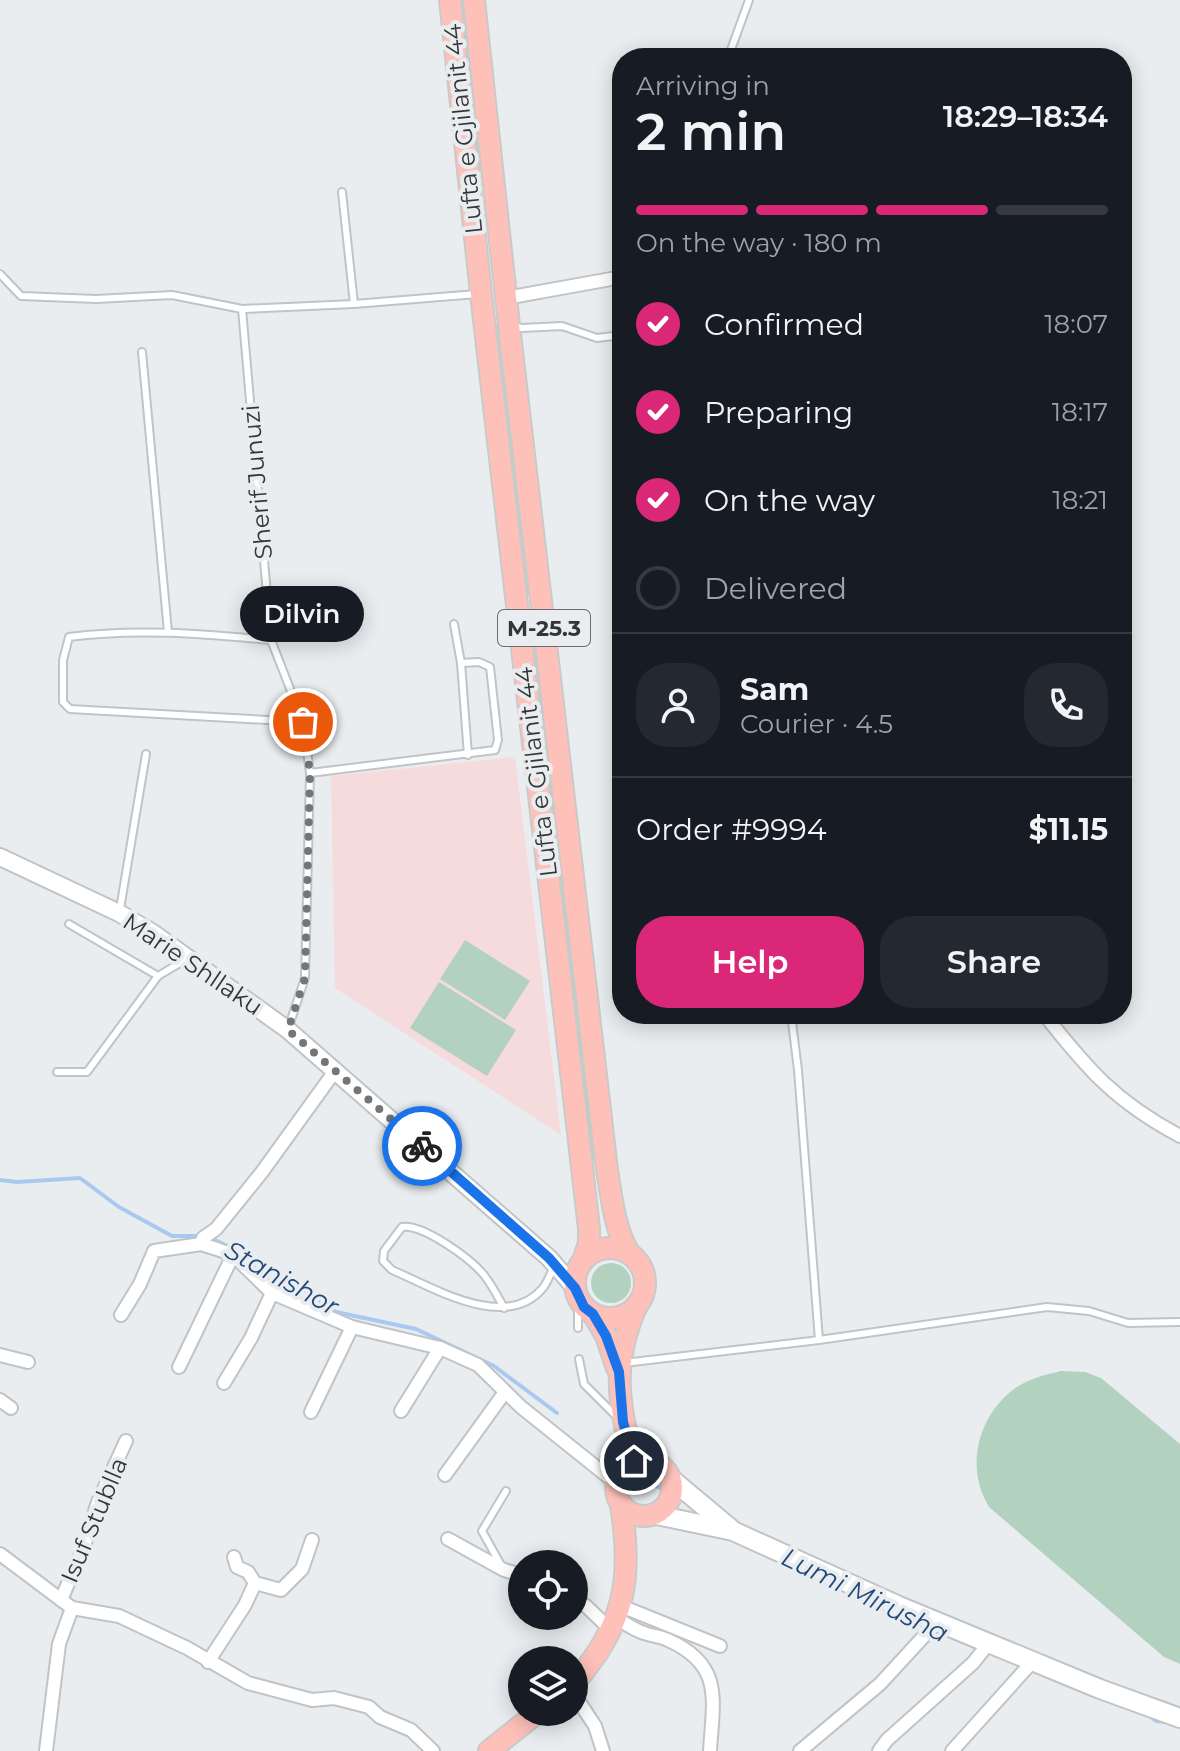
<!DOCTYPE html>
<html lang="en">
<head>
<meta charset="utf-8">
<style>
	body { margin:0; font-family:Montserrat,sans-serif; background:#242831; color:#f1f3f6; height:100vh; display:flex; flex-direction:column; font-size:30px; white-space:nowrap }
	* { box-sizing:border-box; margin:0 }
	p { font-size:26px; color:#9ea1a6 }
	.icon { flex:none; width:44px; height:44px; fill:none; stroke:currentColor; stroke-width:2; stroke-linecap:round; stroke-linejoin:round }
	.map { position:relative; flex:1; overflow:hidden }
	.side { position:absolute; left:612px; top:48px; width:520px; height:976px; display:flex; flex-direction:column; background:#171b24; border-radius:32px; box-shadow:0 4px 20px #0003 }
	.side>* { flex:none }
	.buttons { position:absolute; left:508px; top:1550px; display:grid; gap:16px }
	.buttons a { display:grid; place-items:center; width:80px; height:80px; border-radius:50%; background:#171b24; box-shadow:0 4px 20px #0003; font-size:40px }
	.pin { position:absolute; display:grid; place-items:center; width:68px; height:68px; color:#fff; margin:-34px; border:4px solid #fff; border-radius:50%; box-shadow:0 2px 8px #0007 }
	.courier { position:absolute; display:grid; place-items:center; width:80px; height:80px; margin:-40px; border:6px solid #1a73e8; border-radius:50%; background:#fff; color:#222; box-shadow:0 2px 10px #0007 }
	.bubble { position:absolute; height:56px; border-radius:28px; background:#171b24; box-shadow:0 4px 20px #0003; font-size:26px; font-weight:600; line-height:56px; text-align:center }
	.headline em { font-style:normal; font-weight:600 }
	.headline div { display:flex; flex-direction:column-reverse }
	.headline { display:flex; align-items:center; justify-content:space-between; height:136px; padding:0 24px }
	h1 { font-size:52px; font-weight:600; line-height:60px }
	.bar { display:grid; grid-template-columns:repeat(4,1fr); gap:12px 8px; align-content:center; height:96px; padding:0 24px }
	.bar i { height:10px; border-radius:6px; background:#363941 }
	.bar .active { background:#db2777 }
	.bar p { grid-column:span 4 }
	.line { display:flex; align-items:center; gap:20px; padding:0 24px; border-top:2px solid #363941 }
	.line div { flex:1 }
	.round { display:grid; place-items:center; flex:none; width:84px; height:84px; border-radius:32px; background:#242831 }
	ol { padding:0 24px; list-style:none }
	li { display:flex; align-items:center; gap:24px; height:88px }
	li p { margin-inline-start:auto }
	li .icon { padding:8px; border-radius:50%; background:#db2777; color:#fff; stroke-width:4 }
	li:last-child { color:#9ea1a6 }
	li i { width:44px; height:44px; border:4px solid #363941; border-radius:50% }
	.action { display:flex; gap:16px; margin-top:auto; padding:16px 24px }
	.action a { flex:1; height:92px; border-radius:32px; background:#db2777; color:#fff; font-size:32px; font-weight:600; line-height:92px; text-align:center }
	.action a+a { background:#242831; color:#f1f3f6 }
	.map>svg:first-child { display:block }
	.education { fill:#f6dbdc }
	.green { fill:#b2d1be }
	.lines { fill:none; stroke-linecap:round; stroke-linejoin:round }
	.stream { stroke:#aac9f0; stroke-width:4 }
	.service-casing { stroke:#c0c4c7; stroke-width:10 }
	.minor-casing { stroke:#c0c4c7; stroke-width:16 }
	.tertiary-casing { stroke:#c0c4c7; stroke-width:20 }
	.secondary-casing { stroke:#c0c4c7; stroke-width:22 }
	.primary-casing { stroke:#cacacb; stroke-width:24 }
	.service { stroke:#fff; stroke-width:6 }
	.minor { stroke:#fff; stroke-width:12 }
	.tertiary { stroke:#fff; stroke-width:16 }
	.secondary { stroke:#fff; stroke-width:18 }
	.primary { stroke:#fec1b9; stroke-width:20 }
	.done { stroke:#737577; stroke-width:8; stroke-dasharray:0 14.4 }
	.route { stroke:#1a73e8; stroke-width:10 }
	.labels { text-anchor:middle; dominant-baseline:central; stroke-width:8; stroke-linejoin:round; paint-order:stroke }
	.shield { fill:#e9edf0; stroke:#6a6c6e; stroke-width:2 }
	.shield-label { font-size:22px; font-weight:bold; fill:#343536 }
	.street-label { font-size:24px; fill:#343536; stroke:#e9edf0 }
	.water-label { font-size:26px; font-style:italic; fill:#20497a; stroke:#e9edf0 }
</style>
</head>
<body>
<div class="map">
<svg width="1180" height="1751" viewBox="0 0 1180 1751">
	<rect width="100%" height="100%" fill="#e9edf0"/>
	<!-- education -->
	<path class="education" d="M515,757l46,378 -226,-147 -4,-212z"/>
	<!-- green -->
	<g class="green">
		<path d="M459,0h7l17,172 -7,-1z"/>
		<path d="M501,325l29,271h-6l-31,-270z"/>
		<path d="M535,635l63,525 -7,2 -63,-526z"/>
		<path d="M465,940l65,41 -25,39 -65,-41z"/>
		<path d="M439,982l77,48 -29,46 -77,-48z"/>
		<circle cx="611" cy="1283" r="20"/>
		<path d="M1061,1371l24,1 16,6 79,66v220l-16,-7 -175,-150c-24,-39 -12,-90 25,-118 14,-10 30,-14 47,-18z"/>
	</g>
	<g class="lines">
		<!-- stream -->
		<g class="stream">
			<path d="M0,1180l17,2 63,-4 39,29 53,29h28"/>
			<path d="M209,1237l62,31 65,44 80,17 78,37 63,47"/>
			<path d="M647,1481l37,19"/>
			<path d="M911,1621l66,27"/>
			<path d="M1147,1714l9,7 12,1"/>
		</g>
		<defs>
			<g id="service">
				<path d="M728,58l21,-58"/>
				<path d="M342,192l12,112"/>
				<path d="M0,274l21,22 75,3 76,-4 70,14 112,-5 123,-10"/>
				<path d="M242,309l29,331 32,82 7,51 -5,205 -16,48"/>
				<path d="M512,326l10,2 40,-2 35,12 25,-3"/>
				<path d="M142,352l26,280"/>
				<path d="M454,624l7,39 7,92"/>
				<path d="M271,640c-68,-6 -135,-12 -202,-3l-6,23v42l7,7 233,13"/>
				<path d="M310,773l185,-23 3,-10 -8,-73 -11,-5 -18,1"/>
				<path d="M120,909l26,-155"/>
				<path d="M69,924l89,52"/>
				<path d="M791,1014l7,56 21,270"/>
				<path d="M57,1072h30l71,-96 27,-16"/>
				<path d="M504,1308c-6,-11 -12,-23 -20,-33 -14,-17 -61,-51 -82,-48l-18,24 -1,10 9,9c40,17 113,62 150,19 5,-5 8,-15 12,-22"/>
				<path d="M578,1328v-30"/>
				<path d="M579,1359l5,25 33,33"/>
				<path d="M624,1363l195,-23 228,-33 42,4 39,12 52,-1"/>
				<path d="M502,1567l-20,-36 24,-40"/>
			</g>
			<g id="minor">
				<path d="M506,298l116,-21"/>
				<path d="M1044,1014c44,56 72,88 136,122"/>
				<path d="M201,1244l2,-6 13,-9 46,-57 73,-101"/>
				<path d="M121,1315l19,-31 14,-33 47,-7 16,5 16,6 39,38 80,34 88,21 38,17 43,42 95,76"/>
				<path d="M0,1355l28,7"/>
				<path d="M179,1367l54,-112"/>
				<path d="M224,1383l27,-45 21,-45"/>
				<path d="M0,1400l11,8"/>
				<path d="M401,1411l39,-63"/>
				<path d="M311,1412l41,-85"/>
				<path d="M445,1475l60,-83"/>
				<path d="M448,1539l56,31 18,5"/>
				<path d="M0,1554l72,54 47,8 68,32 61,35 64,17 22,-2 35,9 11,10 31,13 22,21"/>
				<path d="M234,1557l3,10 11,5 7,11 26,7 21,-21 10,-29"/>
				<path d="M61,1600l23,-54 14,-44 28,-61"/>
				<path d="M574,1600l12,6 25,24"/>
				<path d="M621,1606l99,40"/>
				<path d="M616,1618c9,5 18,12 28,15 8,3 16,3 24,7 56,25 45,60 42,111"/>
				<path d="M208,1662l37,-57 10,-22"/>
				<path d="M574,1694l21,32 8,25"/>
				<path d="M46,1751l13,-107 13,-36"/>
				<path d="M800,1751l80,-67 57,-62"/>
				<path d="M879,1751l8,-11 86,-77 16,-20"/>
				<path d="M952,1751l81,-90"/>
			</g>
			<path id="tertiary" d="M0,857l119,56 34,20 135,97 261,228 26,30"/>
			<g id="secondary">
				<path d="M670,1478l61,51"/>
				<path d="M652,1514l81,17 166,75 201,83 80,29"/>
			</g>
			<g id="primary">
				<path d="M450,0l31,294 108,934v15l-5,15"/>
				<path d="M474,0l35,325 98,845c5,29 7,57 22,83"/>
				<circle cx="610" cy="1283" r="35"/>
				<path d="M593,1314l13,22 11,32"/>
				<circle cx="644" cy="1488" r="28"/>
				<path d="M634,1461c-17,-57 -22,-101 3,-156"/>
				<path d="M574,1683c51,-58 59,-104 47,-178"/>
				<path d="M489,1751l49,-39"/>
			</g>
		</defs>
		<!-- service casing -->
		<use href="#service" class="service-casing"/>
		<!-- minor casing -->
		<use href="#minor" class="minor-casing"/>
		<!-- tertiary casing -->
		<use href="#tertiary" class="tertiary-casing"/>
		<!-- secondary casing -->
		<use href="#secondary" class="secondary-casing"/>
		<!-- primary casing -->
		<use href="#primary" class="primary-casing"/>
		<!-- service -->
		<use href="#service" class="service"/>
		<!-- minor -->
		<use href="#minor" class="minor"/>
		<!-- tertiary -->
		<use href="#tertiary" class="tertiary"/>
		<!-- secondary -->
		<use href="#secondary" class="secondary"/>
		<!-- primary -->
		<use href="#primary" class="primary"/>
	</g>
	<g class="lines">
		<!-- done -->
		<path class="done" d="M303,722l7,51 -5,205 -17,52 134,116"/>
		<!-- route -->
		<path class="route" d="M422,1146l127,112 26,30 9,19 9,7 13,22 13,36 4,50 11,39"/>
	</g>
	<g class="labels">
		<!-- shield labels -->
		<rect class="shield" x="498" y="610" width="92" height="36" rx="6"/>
		<g class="shield-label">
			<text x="544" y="628">M-25.3</text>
		</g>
		<!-- street labels -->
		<g class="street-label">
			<text transform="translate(463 129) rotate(-96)">Lufta e Gjilanit 44</text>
			<text transform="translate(257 482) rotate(-95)">Sherif Junuzi</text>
			<text transform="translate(536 772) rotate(-97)">Lufta e Gjilanit 44</text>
			<text transform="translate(193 964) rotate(34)">Marie Shllaku</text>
			<text transform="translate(94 1520) rotate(-67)">Isuf Stublla</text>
		</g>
		<!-- water labels -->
		<g class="water-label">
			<text transform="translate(282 1278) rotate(29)">Stanishor</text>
			<text transform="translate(865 1595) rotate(26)">Lumi Mirusha</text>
		</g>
	</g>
</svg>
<div class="buttons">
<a><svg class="icon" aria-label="locate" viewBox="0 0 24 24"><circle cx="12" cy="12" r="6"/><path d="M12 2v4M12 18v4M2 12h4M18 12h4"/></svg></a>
<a><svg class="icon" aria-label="layers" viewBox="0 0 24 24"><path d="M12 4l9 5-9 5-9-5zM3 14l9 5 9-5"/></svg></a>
</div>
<div class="pin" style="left:303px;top:722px;background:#ea580c"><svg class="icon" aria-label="bag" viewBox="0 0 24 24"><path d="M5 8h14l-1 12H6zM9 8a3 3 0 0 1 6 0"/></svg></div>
<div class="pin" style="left:634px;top:1461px;background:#1f2937"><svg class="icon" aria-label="home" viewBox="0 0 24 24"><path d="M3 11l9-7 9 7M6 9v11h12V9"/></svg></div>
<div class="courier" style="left:422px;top:1146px"><svg class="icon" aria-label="bike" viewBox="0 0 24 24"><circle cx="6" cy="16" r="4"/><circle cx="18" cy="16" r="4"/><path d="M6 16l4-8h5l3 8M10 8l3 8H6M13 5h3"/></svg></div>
<div class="bubble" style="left:240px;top:586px;width:124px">Dilvin</div>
<section class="side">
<div class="headline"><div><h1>2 min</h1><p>Arriving in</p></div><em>18:29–18:34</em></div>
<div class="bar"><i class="active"></i><i class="active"></i><i class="active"></i><i></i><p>On the way · 180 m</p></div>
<ol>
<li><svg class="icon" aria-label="check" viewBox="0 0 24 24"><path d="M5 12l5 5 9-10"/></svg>Confirmed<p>18:07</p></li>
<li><svg class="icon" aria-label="check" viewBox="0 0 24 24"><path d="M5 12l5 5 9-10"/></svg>Preparing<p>18:17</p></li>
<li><svg class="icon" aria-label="check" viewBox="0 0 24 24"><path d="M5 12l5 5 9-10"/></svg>On the way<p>18:21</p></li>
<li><i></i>Delivered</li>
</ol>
<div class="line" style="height:144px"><a class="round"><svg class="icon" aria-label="person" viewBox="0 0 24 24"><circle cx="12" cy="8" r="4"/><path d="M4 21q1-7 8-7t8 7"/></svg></a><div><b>Sam</b><p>Courier · 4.5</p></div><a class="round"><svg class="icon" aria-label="phone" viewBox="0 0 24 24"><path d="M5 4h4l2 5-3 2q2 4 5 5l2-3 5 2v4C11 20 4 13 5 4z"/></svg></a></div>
<div class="line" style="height:104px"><div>Order #9994</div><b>$11.15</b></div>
<div class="action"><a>Help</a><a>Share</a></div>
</section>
</div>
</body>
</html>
